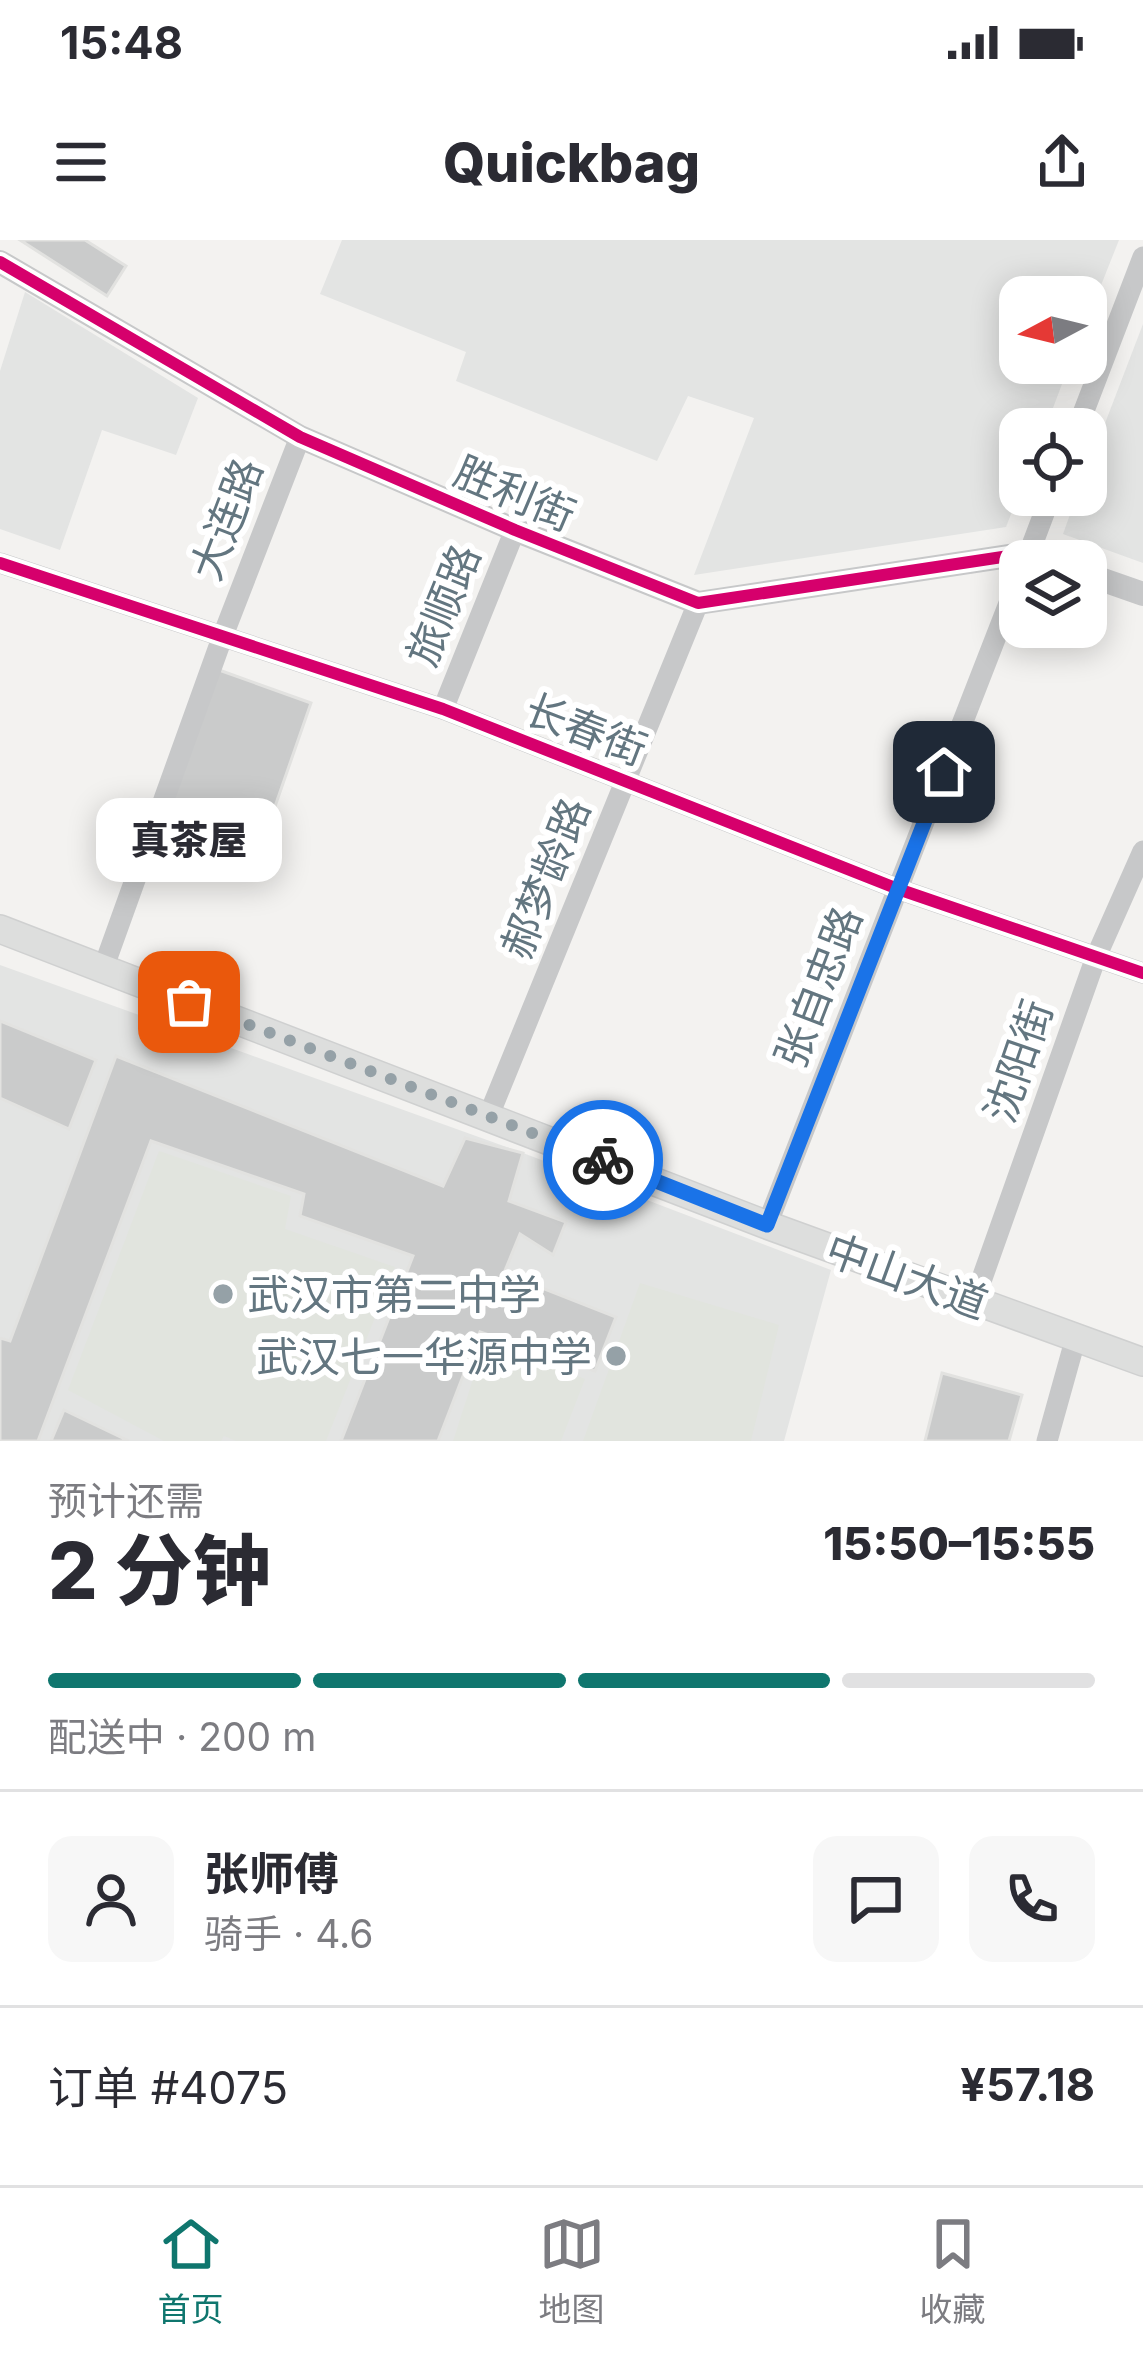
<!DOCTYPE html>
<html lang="zh">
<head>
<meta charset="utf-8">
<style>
	body { margin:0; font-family:Inter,"Noto Sans SC",sans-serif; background:#f7f7f7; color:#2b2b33; height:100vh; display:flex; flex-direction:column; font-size:45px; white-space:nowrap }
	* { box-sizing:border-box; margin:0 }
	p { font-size:39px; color:#7c7c81 }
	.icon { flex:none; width:66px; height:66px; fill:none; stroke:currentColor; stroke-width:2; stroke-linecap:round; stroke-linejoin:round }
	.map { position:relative; height:1201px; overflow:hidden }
	.side { display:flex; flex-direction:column; background:#fff; flex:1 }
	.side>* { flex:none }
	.needle { width:78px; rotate:263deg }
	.fabs { position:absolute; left:999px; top:36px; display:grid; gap:24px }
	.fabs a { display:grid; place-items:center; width:108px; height:108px; border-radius:24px; background:#fff; box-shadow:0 6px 30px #0003; font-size:60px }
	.pin { position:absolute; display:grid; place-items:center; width:102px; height:102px; color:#fff; margin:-51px; border-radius:24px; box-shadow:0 6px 18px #0006 }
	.courier { position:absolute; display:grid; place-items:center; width:120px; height:120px; margin:-60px; border:9px solid #1a73e8; border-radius:50%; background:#fff; color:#222; box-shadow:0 3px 15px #0007 }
	.bubble { position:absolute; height:84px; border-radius:24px; background:#fff; box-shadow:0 6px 30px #0003; font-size:39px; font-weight:800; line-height:84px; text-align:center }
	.overview em { font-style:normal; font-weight:800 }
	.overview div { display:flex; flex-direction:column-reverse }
	.overview { display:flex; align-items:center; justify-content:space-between; height:204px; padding:0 48px }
	h1 { font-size:78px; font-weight:800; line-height:90px }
	.bar { display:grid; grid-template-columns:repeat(4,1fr); gap:18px 12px; align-content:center; height:144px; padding:0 48px }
	.bar i { height:15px; border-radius:9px; background:#e1e1e2 }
	.bar .active { background:#0f766e }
	.bar p { grid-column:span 4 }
	.line { display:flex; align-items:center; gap:30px; padding:0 48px; border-top:3px solid #e1e1e2 }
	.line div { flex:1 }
	.round { display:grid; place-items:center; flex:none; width:126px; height:126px; border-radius:24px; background:#f7f7f7 }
	.status { display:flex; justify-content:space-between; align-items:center; height:84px; padding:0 60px; background:#fff; direction:ltr }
	.status svg { height:33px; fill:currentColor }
	header { display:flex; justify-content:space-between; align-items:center; height:156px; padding:0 48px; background:#fff; font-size:54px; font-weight:800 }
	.dock { display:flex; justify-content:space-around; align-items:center; height:168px; border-top:3px solid #e1e1e2; background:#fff; font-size:33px; color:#7c7c81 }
	.dock a { display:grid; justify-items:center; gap:6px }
	.dock .active { color:#0f766e }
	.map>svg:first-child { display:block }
	.built { fill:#e3e4e3 }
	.green { fill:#e1e4de }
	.building { fill:#cacbcb; stroke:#e2e2e0; stroke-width:3 }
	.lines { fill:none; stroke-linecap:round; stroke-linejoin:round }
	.secondary-casing { stroke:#cfd0d0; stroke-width:30 }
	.minor { stroke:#c7c8c9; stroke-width:21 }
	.tertiary { stroke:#c7c8c9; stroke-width:24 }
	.secondary { stroke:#dddedd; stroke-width:27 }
	.cycleway-casing { stroke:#fff; stroke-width:20 }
	.cycleway { stroke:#d6006c; stroke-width:12 }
	.done { stroke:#95a1a7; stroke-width:12; stroke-dasharray:0 21.6 }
	.route { stroke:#1a73e8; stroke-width:15 }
	.poi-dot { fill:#95a1a7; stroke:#fff; stroke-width:4.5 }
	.labels { text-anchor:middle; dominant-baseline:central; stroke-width:12; stroke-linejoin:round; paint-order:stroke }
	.street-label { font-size:42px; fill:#637680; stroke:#fff }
	.poi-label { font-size:42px; fill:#637680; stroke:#fff; text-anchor:start }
</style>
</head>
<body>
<div class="status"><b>15:48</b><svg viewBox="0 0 49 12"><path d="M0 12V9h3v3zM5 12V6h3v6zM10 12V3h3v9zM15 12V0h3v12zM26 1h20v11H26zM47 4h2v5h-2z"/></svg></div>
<header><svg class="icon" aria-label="menu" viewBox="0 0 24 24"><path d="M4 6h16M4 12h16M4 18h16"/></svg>Quickbag<svg class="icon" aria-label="share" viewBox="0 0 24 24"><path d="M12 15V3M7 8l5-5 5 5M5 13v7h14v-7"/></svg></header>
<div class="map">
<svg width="1143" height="1201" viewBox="0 0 1143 1201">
	<rect width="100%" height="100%" fill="#f3f2f0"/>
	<!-- built -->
	<g class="built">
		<path d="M342,0h777l-33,83v-26h-66v66h50l-25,66h-25v62l-14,36 -312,48 60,-157 -66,-22 -31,65 -201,-80 10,-29 -146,-58z"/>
		<path d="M25,52l173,106 -22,57 -74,-25 -42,120 -60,-21v-158z"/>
		<path d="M1143,84v239l-80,-29 14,-39h9v-22z"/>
		<path d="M0,725l523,188 308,117 -47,171h-784z"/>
	</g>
	<!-- green -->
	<g class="green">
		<path d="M159,911l132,45 -6,33 110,38 -69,174h-90l-12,-5 -3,5h-57l-96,-51z"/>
		<path d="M640,1043l139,42 -28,116h-168z"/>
		<path d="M485,1102l100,37 -24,62h-108z"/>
	</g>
	<!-- building -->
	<g class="building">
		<path d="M20,0h65l41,26 -19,30z"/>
		<path d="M219,430l92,33 -55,158 -93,-34z"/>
		<path d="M0,781l96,39 -27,69 -69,-31z"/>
		<path d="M116,816l327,130 22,-48 58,15 -14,48 57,21 -13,33 -33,-21 -16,39 112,44 -21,54 -115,-39 -42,109h-97l72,-185 -113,-40 4,-22 -153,-53 -113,300h-38v-103l10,3z"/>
		<path d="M942,1133l80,22 -13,46h-84z"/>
		<path d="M64,1170l65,31h-78z"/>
	</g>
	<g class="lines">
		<defs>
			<path id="secondary" d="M0,689l767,296 376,137"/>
		</defs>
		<!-- secondary casing -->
		<use href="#secondary" class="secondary-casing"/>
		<!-- minor -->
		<g class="minor">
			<path d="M1077,189l66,-172"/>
			<path d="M1026,321l25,-66"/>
			<path d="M0,323l443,146 455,180 245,84"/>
			<path d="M443,469l72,-179"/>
			<path d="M103,729l119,-331 78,-201"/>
			<path d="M489,875l209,-512"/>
			<path d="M767,985l253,-650"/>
			<path d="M974,1061l122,-344 47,-106"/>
			<path d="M1047,1201l29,-104"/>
		</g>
		<!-- tertiary -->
		<g class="tertiary">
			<path d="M0,22l300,175 215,93 183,73 331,-50 21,8"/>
			<path d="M1086,334l57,20"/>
		</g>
		<!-- secondary -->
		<use href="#secondary" class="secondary"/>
		<defs>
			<g id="cycleway">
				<path d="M0,22l300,175 215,93 183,73 331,-50 21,8"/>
				<path d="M0,323l443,146 455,180 245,84"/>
			</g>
		</defs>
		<!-- cycleway casing -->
		<use href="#cycleway" class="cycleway-casing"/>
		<!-- cycleway -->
		<use href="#cycleway" class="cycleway"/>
	</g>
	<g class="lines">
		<!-- done -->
		<path class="done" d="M189,762l414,158"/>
		<!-- route -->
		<path class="route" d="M603,920l164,65 177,-453"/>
	</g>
	<!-- markers -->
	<g class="poi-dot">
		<circle cx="223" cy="1054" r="12"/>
		<circle cx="616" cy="1116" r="12"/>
	</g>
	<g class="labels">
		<!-- street labels -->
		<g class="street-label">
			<text transform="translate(515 253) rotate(23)">胜利街</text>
			<text transform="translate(226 279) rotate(-69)">大连路</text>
			<text transform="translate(443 365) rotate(-68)">旅顺路</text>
			<text transform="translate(586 489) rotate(21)">长春街</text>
			<text transform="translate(545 638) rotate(-68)">郝梦龄路</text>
			<text transform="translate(818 747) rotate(-69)">张自忠路</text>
			<text transform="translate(1018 821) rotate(-71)">沈阳街</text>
			<text transform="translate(907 1036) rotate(20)">中山大道</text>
		</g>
		<!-- poi labels -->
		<g class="poi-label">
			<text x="247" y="1054">武汉市第二中学</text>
			<text x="592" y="1116" text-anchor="end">武汉七一华源中学</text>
		</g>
	</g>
</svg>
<div class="fabs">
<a><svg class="needle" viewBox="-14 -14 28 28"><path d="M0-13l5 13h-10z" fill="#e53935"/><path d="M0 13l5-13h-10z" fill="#7c7c81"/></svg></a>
<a><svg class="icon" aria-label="locate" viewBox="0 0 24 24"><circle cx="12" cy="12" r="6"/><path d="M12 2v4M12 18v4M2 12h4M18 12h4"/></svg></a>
<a><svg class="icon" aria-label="layers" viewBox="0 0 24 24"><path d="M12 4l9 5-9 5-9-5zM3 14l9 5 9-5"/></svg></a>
</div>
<div class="pin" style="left:189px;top:762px;background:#ea580c"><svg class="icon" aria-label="bag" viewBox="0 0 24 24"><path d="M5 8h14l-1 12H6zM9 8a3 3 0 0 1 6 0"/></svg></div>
<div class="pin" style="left:944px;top:532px;background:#1f2937"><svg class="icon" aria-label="home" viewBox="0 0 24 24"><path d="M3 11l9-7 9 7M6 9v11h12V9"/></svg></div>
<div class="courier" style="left:603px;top:920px"><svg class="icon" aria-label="bike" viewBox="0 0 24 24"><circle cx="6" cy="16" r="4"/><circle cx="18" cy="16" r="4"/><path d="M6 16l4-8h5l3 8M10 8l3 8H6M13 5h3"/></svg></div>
<div class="bubble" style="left:96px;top:558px;width:186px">真茶屋</div>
</div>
<section class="side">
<div class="overview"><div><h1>2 分钟</h1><p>预计还需</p></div><em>15:50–15:55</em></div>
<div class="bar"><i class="active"></i><i class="active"></i><i class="active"></i><i></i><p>配送中 · 200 m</p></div>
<div class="line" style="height:216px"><a class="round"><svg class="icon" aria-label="person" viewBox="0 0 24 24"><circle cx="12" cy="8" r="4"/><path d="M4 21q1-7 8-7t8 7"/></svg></a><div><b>张师傅</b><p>骑手 · 4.6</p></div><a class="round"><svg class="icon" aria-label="chat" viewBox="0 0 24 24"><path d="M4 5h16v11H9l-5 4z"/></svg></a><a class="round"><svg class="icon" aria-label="phone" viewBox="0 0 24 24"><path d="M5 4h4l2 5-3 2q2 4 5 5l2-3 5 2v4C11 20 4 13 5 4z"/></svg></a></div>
<div class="line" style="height:156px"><div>订单 #4075</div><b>¥57.18</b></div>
</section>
<nav class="dock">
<a class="active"><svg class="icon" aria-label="home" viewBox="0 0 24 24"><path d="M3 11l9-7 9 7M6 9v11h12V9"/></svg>首页</a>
<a><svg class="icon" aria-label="map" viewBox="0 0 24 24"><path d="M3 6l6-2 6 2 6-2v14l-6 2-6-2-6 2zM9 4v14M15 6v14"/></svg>地图</a>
<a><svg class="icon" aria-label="saved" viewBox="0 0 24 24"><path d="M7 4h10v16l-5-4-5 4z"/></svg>收藏</a>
</nav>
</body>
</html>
